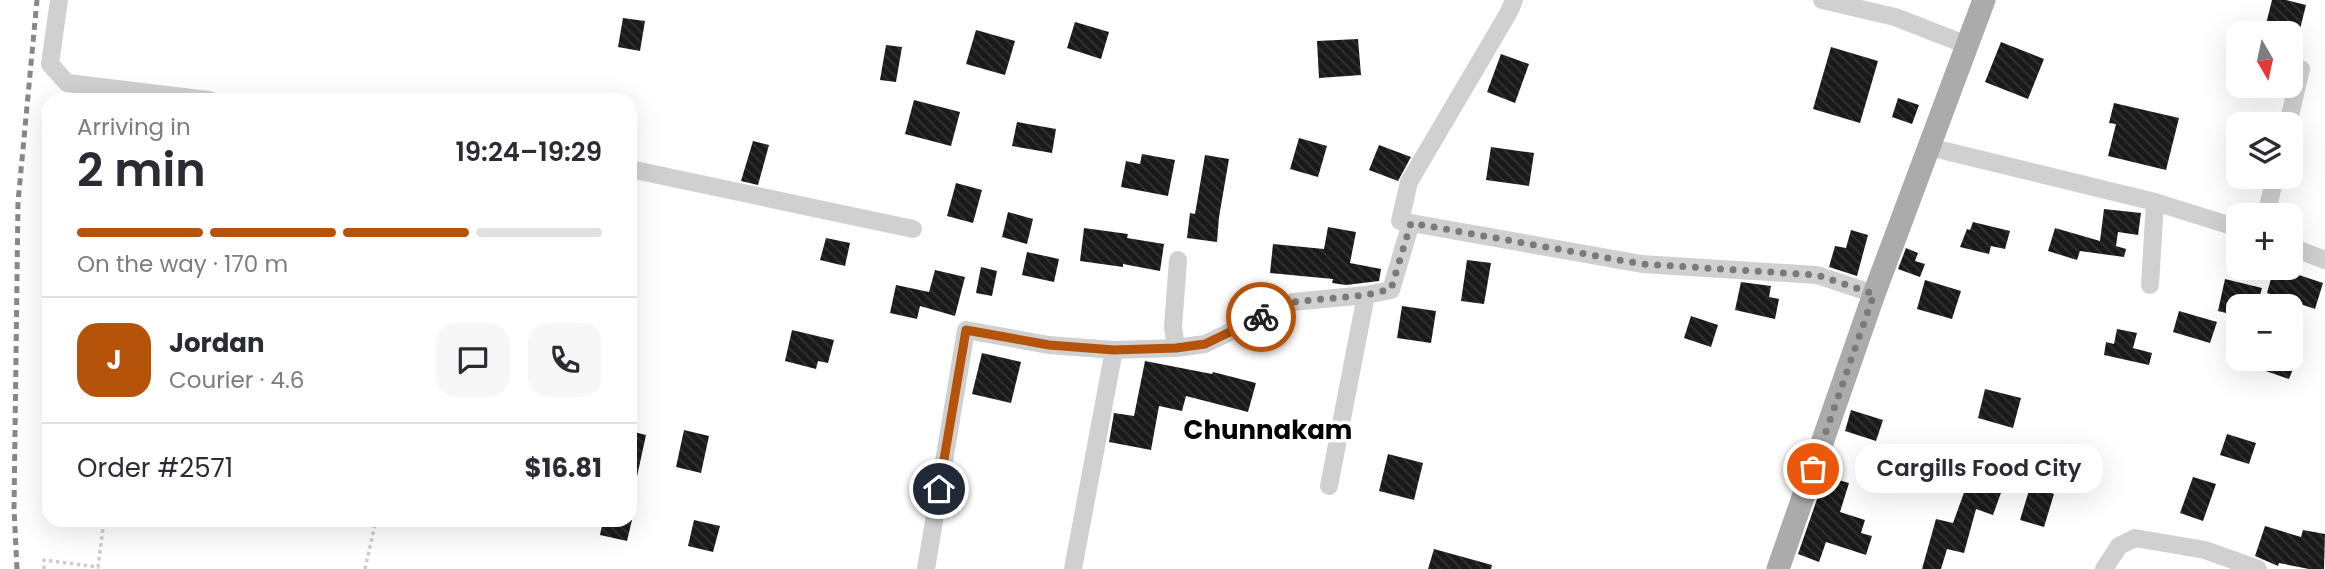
<!DOCTYPE html>
<html lang="en">
<head>
<meta charset="utf-8">
<style>
	body { margin:0; font-family:Poppins,sans-serif; background:#f7f7f7; color:#2b2b33; height:100vh; display:flex; flex-direction:column; font-size:26px; white-space:nowrap }
	* { box-sizing:border-box; margin:0 }
	p { font-size:23px; color:#7c7c81 }
	.icon { flex:none; width:38px; height:38px; fill:none; stroke:currentColor; stroke-width:2; stroke-linecap:round; stroke-linejoin:round }
	.map { position:relative; flex:1; overflow:hidden }
	.sheet { position:absolute; left:42px; top:93px; width:595px; height:434px; display:flex; flex-direction:column; background:#fff; border-radius:21px; box-shadow:0 7px 28px #0002 }
	.sheet>* { flex:none }
	.needle { width:46px; rotate:171deg }
	.tools { position:absolute; left:2226px; top:21px; display:grid; gap:14px }
	.tools a { display:grid; place-items:center; width:77px; height:77px; border-radius:14px; background:#fff; box-shadow:0 7px 28px #0002; font-size:35px }
	.pin { position:absolute; display:grid; place-items:center; width:60px; height:60px; color:#fff; margin:-30px; border:4px solid #fff; border-radius:50%; box-shadow:0 2px 7px #0007 }
	.courier { position:absolute; display:grid; place-items:center; width:70px; height:70px; margin:-35px; border:5px solid #b45309; border-radius:50%; background:#fff; color:#222; box-shadow:0 2px 9px #0007 }
	.bubble { position:absolute; height:49px; border-radius:21px; background:#fff; box-shadow:0 7px 28px #0002; font-size:23px; font-weight:600; line-height:49px; text-align:center }
	.summary em { font-style:normal; font-weight:600 }
	.summary div { display:flex; flex-direction:column-reverse }
	.summary { display:flex; align-items:center; justify-content:space-between; height:119px; padding:0 35px }
	h1 { font-size:46px; font-weight:600; line-height:52px }
	.bar { display:grid; grid-template-columns:repeat(4,1fr); gap:10px 7px; align-content:center; height:84px; padding:0 35px }
	.bar i { height:9px; border-radius:5px; background:#e1e1e2 }
	.bar .active { background:#b45309 }
	.bar p { grid-column:span 4 }
	.line { display:flex; align-items:center; gap:18px; padding:0 35px; border-top:2px solid #e1e1e2 }
	.line div { flex:1 }
	.round { display:grid; place-items:center; flex:none; width:74px; height:74px; border-radius:21px; background:#f7f7f7 }
	.map>svg:first-child { display:block }
	.building { fill:url(#building-back-hatch) }
	.lines { fill:none; stroke-linecap:round; stroke-linejoin:round }
	.path { stroke:#cdcdcd; stroke-width:3.5; stroke-dasharray:3.5 3.5; stroke-linecap:butt }
	.minor { stroke:#d0d0d0; stroke-width:18 }
	.major { stroke:#ababab; stroke-width:23 }
	.rail { stroke:#888; stroke-width:5; stroke-dasharray:7 5; stroke-linecap:butt }
	.done { stroke:#7a7a7a; stroke-width:7; stroke-dasharray:0 12.6 }
	.route { stroke:#b45309; stroke-width:9 }
	.labels { text-anchor:middle; dominant-baseline:central; stroke-width:7; stroke-linejoin:round; paint-order:stroke }
	.district-label { font-size:26px; font-weight:bold; fill:#000; stroke:#fff }
</style>
</head>
<body>
<div class="map">
<svg width="2325" height="569" viewBox="0 0 2325 569">
	<defs>
		<pattern id="building-back-hatch" width="6" height="6" patternUnits="userSpaceOnUse" patternTransform="scale(1.75)"><rect width="6" height="6" fill="#1a1a1a"/><path d="M-1 5l2 2M0 0l6 6M5-1l2 2" fill="none" stroke="#333"/></pattern>
	</defs>
	<rect width="100%" height="100%" fill="#fff"/>
	<!-- building -->
	<g class="building">
		<path d="M2272,0h14l20,5 -7,28 -33,-9z"/>
		<path d="M623,18l22,3 -5,30 -22,-4z"/>
		<path d="M1075,22l34,10 -8,27 -34,-11z"/>
		<path d="M976,30l39,11 -10,34 -39,-11z"/>
		<path d="M1358,39l3,36 -42,3 -2,-37z"/>
		<path d="M2001,42l43,17 -16,40 -43,-17z"/>
		<path d="M886,45l16,2 -6,35 -16,-2z"/>
		<path d="M1831,47l47,14 -18,62 -47,-14z"/>
		<path d="M1501,54l28,10 -14,39 -28,-11z"/>
		<path d="M1898,98l21,7 -7,19 -20,-7z"/>
		<path d="M914,100l46,12 -9,34 -46,-12z"/>
		<path d="M2114,103l65,15 -13,52 -58,-14 8,-32 -7,-1z"/>
		<path d="M1017,122l39,7 -4,24 -40,-7z"/>
		<path d="M1299,138l28,8 -9,31 -28,-8z"/>
		<path d="M753,141l16,4 -11,40 -17,-4z"/>
		<path d="M1379,145l32,12 -13,24 -29,-11z"/>
		<path d="M1491,147l43,6 -5,33 -43,-6z"/>
		<path d="M1142,154l33,6 -7,36 -47,-9 5,-26 14,3z"/>
		<path d="M1205,155l24,4 -10,58 -2,25 -30,-4 3,-25 5,1z"/>
		<path d="M956,183l26,7 -9,33 -26,-7z"/>
		<path d="M2104,209l37,4 -3,22 -20,-3 -2,14 10,3 -2,8 -44,-6 -3,9 -29,-9 7,-23 45,13z"/>
		<path d="M1008,212l25,7 -6,25 -25,-7z"/>
		<path d="M1973,222l37,9 -5,18 -14,-3 -2,8 -29,-7 7,-18 3,1z"/>
		<path d="M1328,227l28,5 -6,31 31,6 -2,12 -33,4 -14,-2 1,-4 -63,-6 3,-29 51,5z"/>
		<path d="M1084,228l44,6 -1,4 37,6 -4,27 -37,-7v3l-43,-6z"/>
		<path d="M1851,230l17,5 -11,41 -28,-9 6,-21 11,2z"/>
		<path d="M826,238l24,5 -5,23 -25,-6z"/>
		<path d="M1906,248l12,5 -3,8 10,3 -5,13 -22,-8z"/>
		<path d="M1027,252l32,7 -5,23 -32,-7z"/>
		<path d="M1467,260l24,3 -7,41 -23,-3z"/>
		<path d="M981,267l16,4 -5,25 -16,-3z"/>
		<path d="M2274,268h27l-2,7 24,8 -8,26 -48,-16z"/>
		<path d="M935,270l30,7 -10,39 -35,-10 -3,13 -27,-6 6,-28 33,7z"/>
		<path d="M2225,279l37,9 -5,18h-19v10l-20,-5z"/>
		<path d="M1925,280l36,11 -9,28 -35,-10z"/>
		<path d="M1741,282l30,4 -2,11 10,2 -4,20 -40,-9z"/>
		<path d="M1402,306l34,5 -5,32 -34,-5z"/>
		<path d="M2179,311l38,11 -7,21 -37,-11z"/>
		<path d="M1691,316l27,9 -7,22 -27,-9z"/>
		<path d="M2117,329l20,4 -4,15 19,5 -3,12 -45,-10 2,-13 8,2z"/>
		<path d="M792,330l42,10 -6,23 -10,-2 -2,8 -31,-8z"/>
		<path d="M982,353l39,9 -10,41 -39,-9z"/>
		<path d="M2237,359h60l-8,20 -52,-18z"/>
		<path d="M1145,361l67,13 1,-2 43,11 -8,29 -62,-16 -4,15 -23,-5 -8,44 -42,-8 5,-29 20,3z"/>
		<path d="M1985,389l36,9 -8,30 -35,-10z"/>
		<path d="M1851,410l32,10 -7,21 -31,-10z"/>
		<path d="M684,430l25,6 -8,37 -25,-6z"/>
		<path d="M630,431l16,4 -10,46h-6z"/>
		<path d="M2227,434l29,9 -7,21 -29,-9z"/>
		<path d="M1388,454l35,9 -9,37 -35,-9z"/>
		<path d="M1825,476l24,7 -9,29 25,8 -4,13 11,3 -6,19 -40,-13 -7,20 -21,-8z"/>
		<path d="M2193,477l23,7 -13,37 -23,-8z"/>
		<path d="M1969,479l33,11 -9,25 -17,-6 -12,44 -17,-4 -6,20h-19l14,-50 17,4z"/>
		<path d="M2030,487l24,7 -10,33 -24,-7z"/>
		<path d="M603,520h29l-5,21 -27,-6z"/>
		<path d="M694,520l26,6 -7,26 -25,-6z"/>
		<path d="M2265,526l36,11 2,-7 22,4 -1,35h-15l-30,-6 -1,3 -23,-10z"/>
		<path d="M1434,549l58,16 -1,4h-63z"/>
	</g>
	<g class="lines">
		<!-- path -->
		<g class="path">
			<path d="M44,569v-9l54,7 6,-47"/>
			<path d="M365,569l11,-49"/>
		</g>
		<!-- minor -->
		<g class="minor">
			<path d="M59,0l-9,64 17,19 142,17"/>
			<path d="M1514,0l-5,12 -100,170 -9,39 242,43 175,11 57,19"/>
			<path d="M1822,0l73,17 72,28"/>
			<path d="M2288,124l13,-55"/>
			<path d="M1929,147l226,55 83,26"/>
			<path d="M630,169l283,60"/>
			<path d="M2266,215l9,-38"/>
			<path d="M2291,247l34,13"/>
			<path d="M2150,285l5,-83"/>
			<path d="M1176,348l-3,-21 5,-67"/>
			<path d="M1329,486l37,-191"/>
			<path d="M926,569l40,-239 83,15 65,5 62,-2 29,-4 88,-42 73,-7 25,-5 20,-67"/>
			<path d="M1073,569l41,-219"/>
			<path d="M2104,569l15,-23 16,-8 70,12 53,19"/>
		</g>
		<!-- major -->
		<path class="major" d="M1778,569l96,-275 110,-294"/>
		<!-- rail -->
		<path class="rail" d="M17,569l-3,-60 4,-307 19,-202"/>
	</g>
	<g class="lines">
		<!-- done -->
		<path class="done" d="M1261,317l32,-15 73,-7 25,-6 20,-66 231,41 175,11 57,19 -61,175"/>
		<!-- route -->
		<path class="route" d="M939,489l27,-159 83,15 65,5 62,-2 29,-4 56,-27"/>
	</g>
	<g class="labels">
		<!-- district labels -->
		<g class="district-label">
			<text x="1268" y="430">Chunnakam</text>
		</g>
	</g>
</svg>
<div class="tools">
<a><svg class="needle" viewBox="-14 -14 28 28"><path d="M0-13l5 13h-10z" fill="#e53935"/><path d="M0 13l5-13h-10z" fill="#7c7c81"/></svg></a>
<a><svg class="icon" aria-label="layers" viewBox="0 0 24 24"><path d="M12 4l9 5-9 5-9-5zM3 14l9 5 9-5"/></svg></a>
<a>+</a>
<a>−</a>
</div>
<div class="pin" style="left:1813px;top:469px;background:#ea580c"><svg class="icon" aria-label="bag" viewBox="0 0 24 24"><path d="M5 8h14l-1 12H6zM9 8a3 3 0 0 1 6 0"/></svg></div>
<div class="pin" style="left:939px;top:489px;background:#1f2937"><svg class="icon" aria-label="home" viewBox="0 0 24 24"><path d="M3 11l9-7 9 7M6 9v11h12V9"/></svg></div>
<div class="courier" style="left:1261px;top:317px"><svg class="icon" aria-label="bike" viewBox="0 0 24 24"><circle cx="6" cy="16" r="4"/><circle cx="18" cy="16" r="4"/><path d="M6 16l4-8h5l3 8M10 8l3 8H6M13 5h3"/></svg></div>
<div class="bubble" style="left:1855px;top:444px;width:248px">Cargills Food City</div>
<section class="sheet">
<div class="summary"><div><h1>2 min</h1><p>Arriving in</p></div><em>19:24–19:29</em></div>
<div class="bar"><i class="active"></i><i class="active"></i><i class="active"></i><i></i><p>On the way · 170 m</p></div>
<div class="line" style="height:126px"><b class="round" style="background:#b45309;color:#fff">J</b><div><b>Jordan</b><p>Courier · 4.6</p></div><a class="round"><svg class="icon" aria-label="chat" viewBox="0 0 24 24"><path d="M4 5h16v11H9l-5 4z"/></svg></a><a class="round"><svg class="icon" aria-label="phone" viewBox="0 0 24 24"><path d="M5 4h4l2 5-3 2q2 4 5 5l2-3 5 2v4C11 20 4 13 5 4z"/></svg></a></div>
<div class="line" style="height:91px"><div>Order #2571</div><b>$16.81</b></div>
</section>
</div>
</body>
</html>
